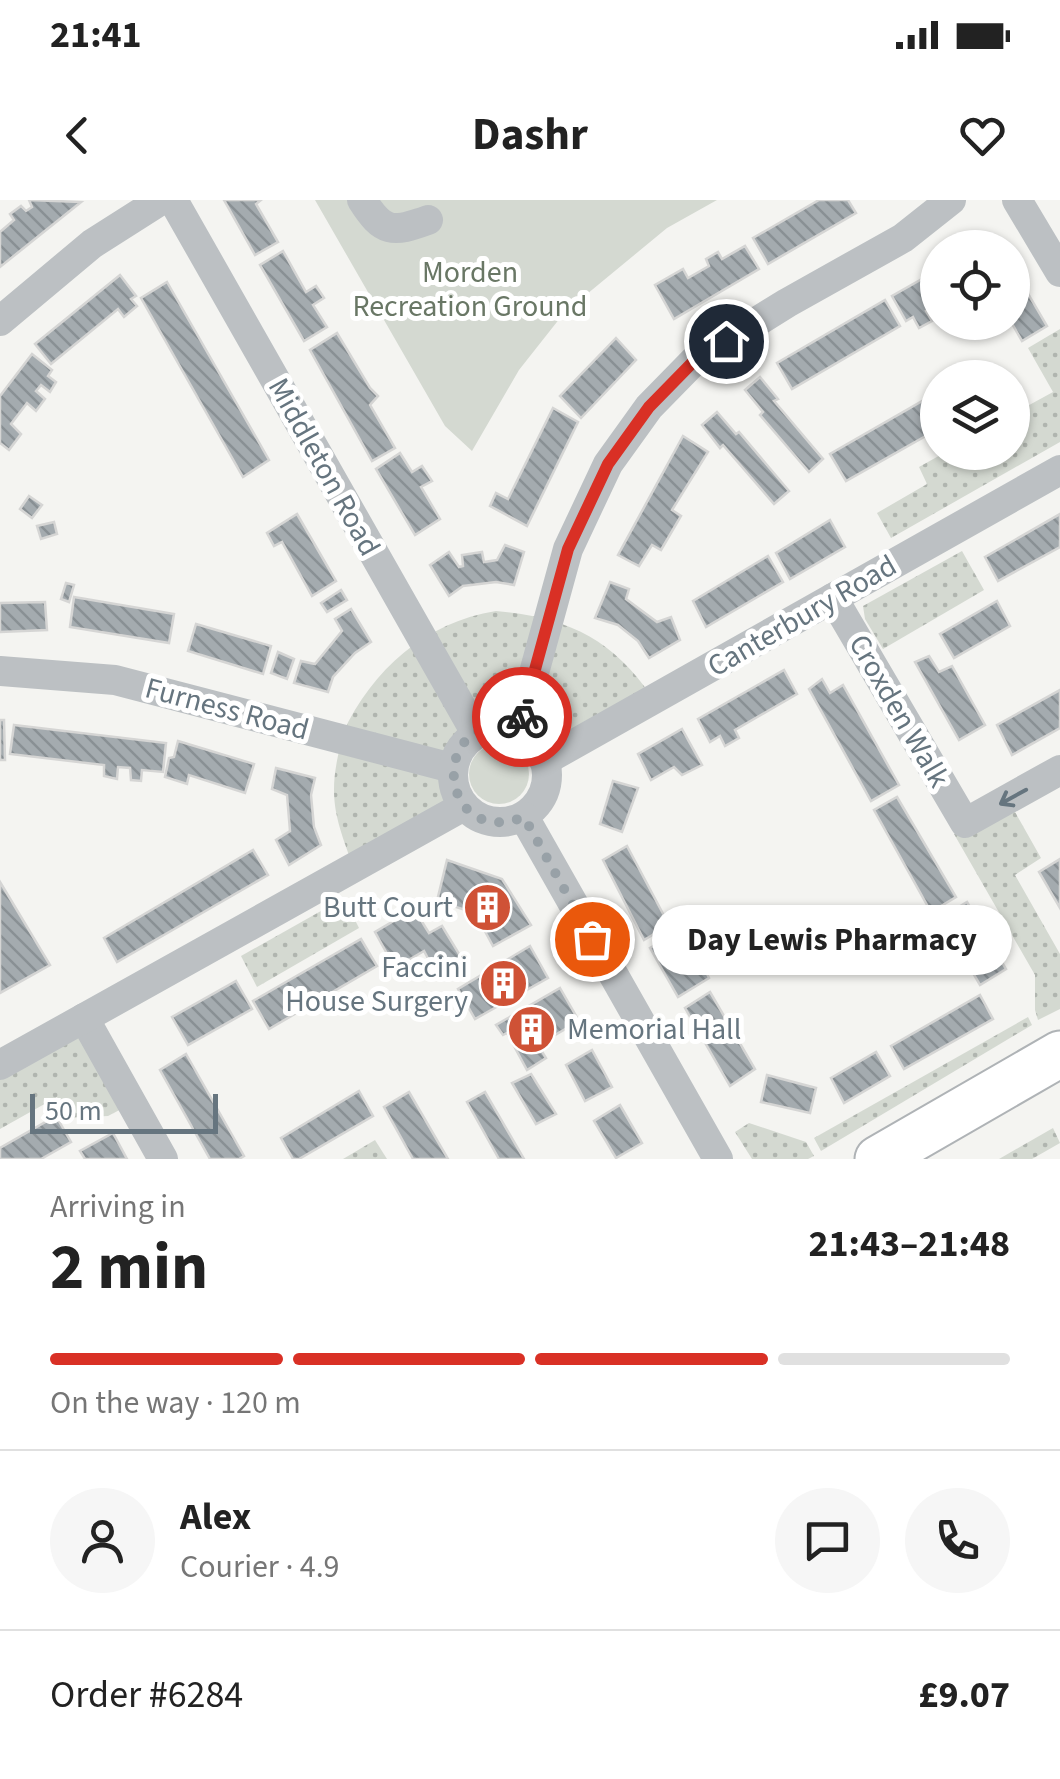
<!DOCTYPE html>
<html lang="en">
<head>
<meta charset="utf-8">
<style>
	body { margin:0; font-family:"Source Sans 3",sans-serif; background:#f6f6f6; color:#222; height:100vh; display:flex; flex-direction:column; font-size:38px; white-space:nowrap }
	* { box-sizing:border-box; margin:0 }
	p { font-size:32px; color:#767676 }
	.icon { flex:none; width:55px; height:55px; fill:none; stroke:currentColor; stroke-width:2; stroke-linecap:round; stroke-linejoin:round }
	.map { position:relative; height:959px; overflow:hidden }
	.sheet { display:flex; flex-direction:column; background:#fff; flex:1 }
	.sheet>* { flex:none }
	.controls { position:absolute; left:920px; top:30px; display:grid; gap:20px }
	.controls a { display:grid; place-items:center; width:110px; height:110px; border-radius:50%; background:#fff; box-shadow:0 2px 8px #0004; font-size:50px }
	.scale { position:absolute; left:30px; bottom:25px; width:188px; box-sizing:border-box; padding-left:10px; border:5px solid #66757f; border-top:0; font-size:28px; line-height:35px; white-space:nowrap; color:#66757f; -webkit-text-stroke:8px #fff; paint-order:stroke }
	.pin { position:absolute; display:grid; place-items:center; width:85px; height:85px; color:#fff; margin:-42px; border:5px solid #fff; border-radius:50%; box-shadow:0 2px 10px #0007 }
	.courier { position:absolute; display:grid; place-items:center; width:100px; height:100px; margin:-50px; border:8px solid #d93025; border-radius:50%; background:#fff; color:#222; box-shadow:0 2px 12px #0007 }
	.bubble { position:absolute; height:70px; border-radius:35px; background:#fff; box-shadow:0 2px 8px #0004; font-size:32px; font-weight:700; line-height:70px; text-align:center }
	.headline em { font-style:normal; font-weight:700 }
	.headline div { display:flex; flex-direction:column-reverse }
	.headline { display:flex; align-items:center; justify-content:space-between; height:170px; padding:0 50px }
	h1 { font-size:65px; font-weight:700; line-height:75px }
	.bar { display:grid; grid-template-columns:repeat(4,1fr); gap:15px 10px; align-content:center; height:120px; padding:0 50px }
	.bar i { height:12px; border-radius:8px; background:#e0e0e0 }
	.bar .active { background:#d93025 }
	.bar p { grid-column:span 4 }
	.line { display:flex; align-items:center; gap:25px; padding:0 50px; border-top:2px solid #e0e0e0 }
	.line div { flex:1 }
	.round { display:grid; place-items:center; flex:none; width:105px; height:105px; border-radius:52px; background:#f6f6f6 }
	.status { display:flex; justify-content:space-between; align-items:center; height:70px; padding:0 50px; background:#fff; direction:ltr }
	.status svg { height:28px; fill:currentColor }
	header { display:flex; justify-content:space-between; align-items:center; height:130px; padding:0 50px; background:#fff; font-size:45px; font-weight:700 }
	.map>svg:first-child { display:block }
	.grass { fill:url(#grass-dots) }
	.green { fill:#d4d9d1 }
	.building { fill:url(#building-back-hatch); stroke:#d5d5d4; stroke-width:2.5 }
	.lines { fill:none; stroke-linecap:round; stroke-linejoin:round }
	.highway-casing { stroke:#afb3b6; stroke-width:49 }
	.minor { stroke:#bcc0c3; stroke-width:30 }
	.highway { stroke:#fff; stroke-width:45 }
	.oneway { stroke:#66757f }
	.done { stroke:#98a1a7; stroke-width:10; stroke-dasharray:0 18 }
	.route { stroke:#d93025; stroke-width:12 }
	.labels { text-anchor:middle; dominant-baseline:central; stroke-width:10; stroke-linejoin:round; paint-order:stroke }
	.park-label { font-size:30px; fill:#697765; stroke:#fff }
	.street-label { font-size:30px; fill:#66757f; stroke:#fff }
	.poi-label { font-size:30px; fill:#66757f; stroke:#fff; text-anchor:end }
</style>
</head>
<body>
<div class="status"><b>21:41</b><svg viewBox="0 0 49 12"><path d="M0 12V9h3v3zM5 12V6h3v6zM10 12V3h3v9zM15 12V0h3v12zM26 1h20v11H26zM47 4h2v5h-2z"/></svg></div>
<header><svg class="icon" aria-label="back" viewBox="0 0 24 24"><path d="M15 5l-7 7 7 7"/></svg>Dashr<svg class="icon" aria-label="heart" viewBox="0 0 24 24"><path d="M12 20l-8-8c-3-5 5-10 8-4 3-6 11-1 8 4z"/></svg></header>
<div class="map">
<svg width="1060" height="959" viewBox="0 0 1060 959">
	<defs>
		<pattern id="grass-dots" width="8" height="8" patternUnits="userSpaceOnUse" patternTransform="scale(2.5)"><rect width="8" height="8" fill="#d4d9d1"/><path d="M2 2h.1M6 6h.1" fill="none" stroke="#b0b5af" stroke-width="1.8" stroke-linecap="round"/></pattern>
		<pattern id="building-back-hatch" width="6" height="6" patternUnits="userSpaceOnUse" patternTransform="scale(2.5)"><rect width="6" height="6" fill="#a4abaf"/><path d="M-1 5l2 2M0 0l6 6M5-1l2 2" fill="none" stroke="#899094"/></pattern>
	</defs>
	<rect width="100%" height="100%" fill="#f4f4f1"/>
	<!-- grass -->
	<g class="grass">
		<path d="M1060,129v113l-169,96 -14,-25 50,-29 -8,-17 25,-14 68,-1 1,-38 40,-22 -25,-44z"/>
		<path d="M962,351l22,39 -101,59 -18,-30 -2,-13z"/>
		<path d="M496,411c70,6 116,27 156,86l-100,56c-30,-52 -83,-51 -111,2l-98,-22c29,-63 83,-111 153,-122z"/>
		<path d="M340,547l100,26 2,24 9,11 -99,55c-17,-46 -24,-67 -12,-116z"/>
		<path d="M1010,603l31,55 -26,17 45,79v55l-22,11 -3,-10v-35l-81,-141z"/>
		<path d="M344,698l15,30 -102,59 -16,-31z"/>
		<path d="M1028,817l4,8 -211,126 -7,-13z"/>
		<path d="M87,823l42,82 -21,11 -38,2 -13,-21 -57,32v-56z"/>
		<path d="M749,923l57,19 8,14 -6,3h-56l-17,-27z"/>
		<path d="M1053,928l7,15 -28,16h-33z"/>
		<path d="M375,940l12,19h-44z"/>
	</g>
	<!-- green -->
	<g class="green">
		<path d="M315,0h402l-50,28 -103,85 -45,57 -47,81 -27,-25z"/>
		<circle cx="499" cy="574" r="30"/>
	</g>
	<!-- building -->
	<g class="building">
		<path d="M29,0l52,2 -81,65v-35l14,-12 -4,-6 11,-8 5,5 6,-4z"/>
		<path d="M224,0h37l-5,4 22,38 -23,13z"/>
		<path d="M819,0h29l8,13 -88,51 -15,-26z"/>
		<path d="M745,46l14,23 -85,50 -19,-34 28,-16 5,9 21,-12 -3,-7 12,-7 4,7z"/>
		<path d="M283,51l23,41 10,-6 8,12 -11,7 14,22 -23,14 -44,-76z"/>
		<path d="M1013,68l34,58 -25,15 -11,-19z"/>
		<path d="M938,70v34l-12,7 6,10 -13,7 -6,-11 -7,4 -14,-25z"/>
		<path d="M120,75l16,21 -5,3 6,7 -13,11 -6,-8 -67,55 -16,-20z"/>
		<path d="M167,82l102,178 -26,17 -102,-179z"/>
		<path d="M885,100l15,26 -108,63 -15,-26z"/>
		<path d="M337,133l33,55 8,8 -8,9 25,43 -23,13 -62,-111z"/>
		<path d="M616,138l20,22 -55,58 -21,-22z"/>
		<path d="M32,154l20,16 -4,6 8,6 -6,10 -9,-7 -5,6 9,8 -9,12 -9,-8 -16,21 10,10 -12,16 -9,-7v-47z"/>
		<path d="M760,177l18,22 -4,2 49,58 -14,13 -49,-57 3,-3 -18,-22z"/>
		<path d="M938,192v37l-92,52 -16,-27z"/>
		<path d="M553,208l25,14 -51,104 -37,-20 6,-13 12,6z"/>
		<path d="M717,212l19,22 3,-2 50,59 -15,13 -51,-59 -3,3 -18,-23z"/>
		<path d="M683,236l25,16 -36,58 9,6 -20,34 -9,-5 -13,21 -21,-11z"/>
		<path d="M400,253l12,19 10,-6 10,15 -11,6 19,32 -25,16 -39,-66z"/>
		<path d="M29,296l13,9 -10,13 -12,-9z"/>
		<path d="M297,314l39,67 -24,15 -30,-54 -8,4 -7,-13z"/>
		<path d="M1060,314v33l-62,34 -13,-24z"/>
		<path d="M830,320l15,27 -55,32 -14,-26z"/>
		<path d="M54,322l3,12 -16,5 -4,-13z"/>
		<path d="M505,345l19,7 -10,33 -18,-3 -33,4 -14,10 -19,-31 19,-13 10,15 4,-1 -1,-11 20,-3 2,10 13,-2z"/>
		<path d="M768,356l15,26 -77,45 -13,-26z"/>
		<path d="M610,382l19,7 -3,10 31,23 14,-5 9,23 -31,18 -11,-17 -20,-16 -23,-7z"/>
		<path d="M66,383l8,2 -5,17 -8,-3z"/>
		<path d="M341,390l6,10 -20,12 -6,-9z"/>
		<path d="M74,397l100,17 -5,29 -99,-16z"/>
		<path d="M997,401l13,25 -56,32 -14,-24z"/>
		<path d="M45,402l2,28 -47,2v-29z"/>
		<path d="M351,409l20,33 -16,11 -22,24 -5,15 -34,-9 7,-22 14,3 27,-33 -7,-12z"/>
		<path d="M196,424l75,22 -8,28 -75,-23z"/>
		<path d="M278,452l16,7 -7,20 -16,-6z"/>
		<path d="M929,456l10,16 13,-6 33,59 -26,15 -44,-78z"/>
		<path d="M784,470l13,24 -62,36 4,8 -14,8 -5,-10 -10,6 -12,-23z"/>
		<path d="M822,479l8,14 13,-8 56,100 -28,16 -62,-112z"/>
		<path d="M1060,490v38l-48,27 -15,-30z"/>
		<path d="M0,520h4l1,40h-5z"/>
		<path d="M14,525l152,18 -3,29 -21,-2 -1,11 -10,-1 -1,-12 -12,-1 -1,12 -13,-3v-11l-94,-11z"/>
		<path d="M682,529l20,36 -20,10 -8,-8 -23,13 -13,-26z"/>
		<path d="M178,541l76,23 -9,29 -56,-18 -2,9 -22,-7 4,-19 5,-1z"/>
		<path d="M276,568l39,10 -4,17 3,32 7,18 -32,20 -13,-25 14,-9 -3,-36 -15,-6z"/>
		<path d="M613,581l25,7 -16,44 -22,-8z"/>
		<path d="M897,597l59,100 -25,15 -57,-102z"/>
		<path d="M627,646l42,79 -25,15 -41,-80z"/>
		<path d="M253,650l15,25 -151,87 -13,-24z"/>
		<path d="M1060,659v49l-21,-36z"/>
		<path d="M447,660l55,19 29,46 -38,21 -18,-33 -38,-12z"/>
		<path d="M0,682l50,83 -50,28z"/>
		<path d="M967,702l39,67 -26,16 -39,-67z"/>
		<path d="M414,709l15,24 13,-7 22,36 -26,15 -14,-26 -29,17 -20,-36z"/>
		<path d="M683,729l8,13 17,-11 13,23 -18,11 6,13 -31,19 -28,-49z"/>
		<path d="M361,739l16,27 -108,63 -16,-28z"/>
		<path d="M530,746l18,32 -73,41 -17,-30z"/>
		<path d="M236,781l16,28 -64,36 -16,-28z"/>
		<path d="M560,788l19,33 -41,24 8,13 -19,12 -20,-37 -4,2 -7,-10z"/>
		<path d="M710,792l45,77 -25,17 -45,-78z"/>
		<path d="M980,795l13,24 -89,50 -13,-23z"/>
		<path d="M592,850l20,37 -27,14 -19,-36z"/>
		<path d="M876,852l14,24 -46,27 -13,-25z"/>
		<path d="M186,854l58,102 -5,3h-29l-50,-89z"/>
		<path d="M531,874l25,40 -20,10 -24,-41z"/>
		<path d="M767,875l49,13 -6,25 -49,-11z"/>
		<path d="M359,891l14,25 -74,43h-6l-12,-21z"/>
		<path d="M409,892l39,67h-35l-29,-52z"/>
		<path d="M485,892l39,67h-25l-32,-57z"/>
		<path d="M620,905l22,38 -26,15 -22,-37z"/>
		<path d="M56,916l15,26 -30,17h-41v-11z"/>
		<path d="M113,933l14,26h-42l-5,-8z"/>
	</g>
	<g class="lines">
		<defs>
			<path id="highway" d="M878,959l182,-105"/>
		</defs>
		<!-- highway casing -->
		<use href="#highway" class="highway-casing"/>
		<!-- minor -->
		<g class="minor">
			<path d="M173,0l303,533"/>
			<path d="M362,0c21,33 30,33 66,20"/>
			<path d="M1017,0l43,72"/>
			<path d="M0,121l92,-77 69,-44"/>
			<path d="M833,398l132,225 95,-53"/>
			<path d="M0,471l115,9 337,88"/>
			<circle cx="500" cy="575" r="47"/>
			<path d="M518,531l50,-182 40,-85 41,-57 46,-47 92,-57 116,-65 48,-38"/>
			<path d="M544,561l516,-291"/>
			<path d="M524,617l194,342"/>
			<path d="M84,818l79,141"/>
			<path d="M0,865l464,-259"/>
		</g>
		<!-- highway -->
		<use href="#highway" class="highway"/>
	</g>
	<!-- one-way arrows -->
	<defs><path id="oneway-shaft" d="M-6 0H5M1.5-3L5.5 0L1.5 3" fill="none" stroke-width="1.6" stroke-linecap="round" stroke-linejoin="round" transform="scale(2.5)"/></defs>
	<use class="oneway" href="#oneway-shaft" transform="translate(1013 597) rotate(151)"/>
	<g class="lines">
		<!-- done -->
		<path class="done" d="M522,517l-4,13c-90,-25 -83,121 6,87l68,122"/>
		<!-- route -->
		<path class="route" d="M522,517l46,-168 40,-85 41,-57 46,-47 31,-19"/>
	</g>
	<!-- icons -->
	<defs>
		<symbol id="building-disc" viewBox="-11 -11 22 22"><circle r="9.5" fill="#cf5236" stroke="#fff"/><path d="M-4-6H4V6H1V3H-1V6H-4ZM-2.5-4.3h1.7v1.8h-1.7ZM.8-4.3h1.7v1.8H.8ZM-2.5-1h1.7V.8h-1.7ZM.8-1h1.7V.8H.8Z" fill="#fff"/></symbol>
	</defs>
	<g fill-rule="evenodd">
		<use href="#building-disc" x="460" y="680" width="55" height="55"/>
		<use href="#building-disc" x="476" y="756" width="55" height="55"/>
		<use href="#building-disc" x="504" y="802" width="55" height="55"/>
	</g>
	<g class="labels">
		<!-- park labels -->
		<g class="park-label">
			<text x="470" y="72">Morden<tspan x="470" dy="34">Recreation Ground</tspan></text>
		</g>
		<!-- street labels -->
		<g class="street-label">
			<text transform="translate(324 267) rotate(61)">Middleton Road</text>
			<text transform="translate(802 416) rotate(-30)">Canterbury Road</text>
			<text transform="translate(227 509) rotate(15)">Furness Road</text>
			<text transform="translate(899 511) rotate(60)">Croxden Walk</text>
		</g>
		<!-- poi labels -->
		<g class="poi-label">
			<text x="453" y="707">Butt Court</text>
			<text x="468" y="767">Faccini<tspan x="468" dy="34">House Surgery</tspan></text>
			<text x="567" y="829" text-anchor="start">Memorial Hall</text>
		</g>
	</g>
</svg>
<div class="controls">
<a><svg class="icon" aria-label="locate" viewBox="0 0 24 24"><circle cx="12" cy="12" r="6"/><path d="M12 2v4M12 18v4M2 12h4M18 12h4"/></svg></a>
<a><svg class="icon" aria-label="layers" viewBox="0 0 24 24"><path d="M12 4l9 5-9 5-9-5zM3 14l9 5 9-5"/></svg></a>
</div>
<div class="scale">50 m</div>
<div class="pin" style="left:592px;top:739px;background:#ea580c"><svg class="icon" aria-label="bag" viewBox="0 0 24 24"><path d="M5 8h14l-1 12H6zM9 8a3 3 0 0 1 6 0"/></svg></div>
<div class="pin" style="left:726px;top:141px;background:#1f2937"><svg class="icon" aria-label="home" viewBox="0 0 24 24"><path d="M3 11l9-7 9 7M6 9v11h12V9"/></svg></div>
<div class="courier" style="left:522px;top:517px"><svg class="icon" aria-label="bike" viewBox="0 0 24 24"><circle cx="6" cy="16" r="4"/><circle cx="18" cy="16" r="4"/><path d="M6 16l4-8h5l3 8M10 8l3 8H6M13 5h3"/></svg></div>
<div class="bubble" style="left:652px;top:705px;width:360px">Day Lewis Pharmacy</div>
</div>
<section class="sheet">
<div class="headline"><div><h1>2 min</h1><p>Arriving in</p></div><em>21:43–21:48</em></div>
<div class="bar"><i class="active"></i><i class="active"></i><i class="active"></i><i></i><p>On the way · 120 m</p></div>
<div class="line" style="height:180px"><a class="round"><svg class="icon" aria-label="person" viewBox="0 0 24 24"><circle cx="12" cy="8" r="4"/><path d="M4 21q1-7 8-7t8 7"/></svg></a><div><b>Alex</b><p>Courier · 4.9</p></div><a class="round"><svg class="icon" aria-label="chat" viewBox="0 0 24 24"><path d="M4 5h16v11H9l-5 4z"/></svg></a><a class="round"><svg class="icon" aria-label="phone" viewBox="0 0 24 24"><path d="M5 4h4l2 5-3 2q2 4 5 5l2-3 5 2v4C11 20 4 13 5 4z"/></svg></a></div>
<div class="line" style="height:130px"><div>Order #6284</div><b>£9.07</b></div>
</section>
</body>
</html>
